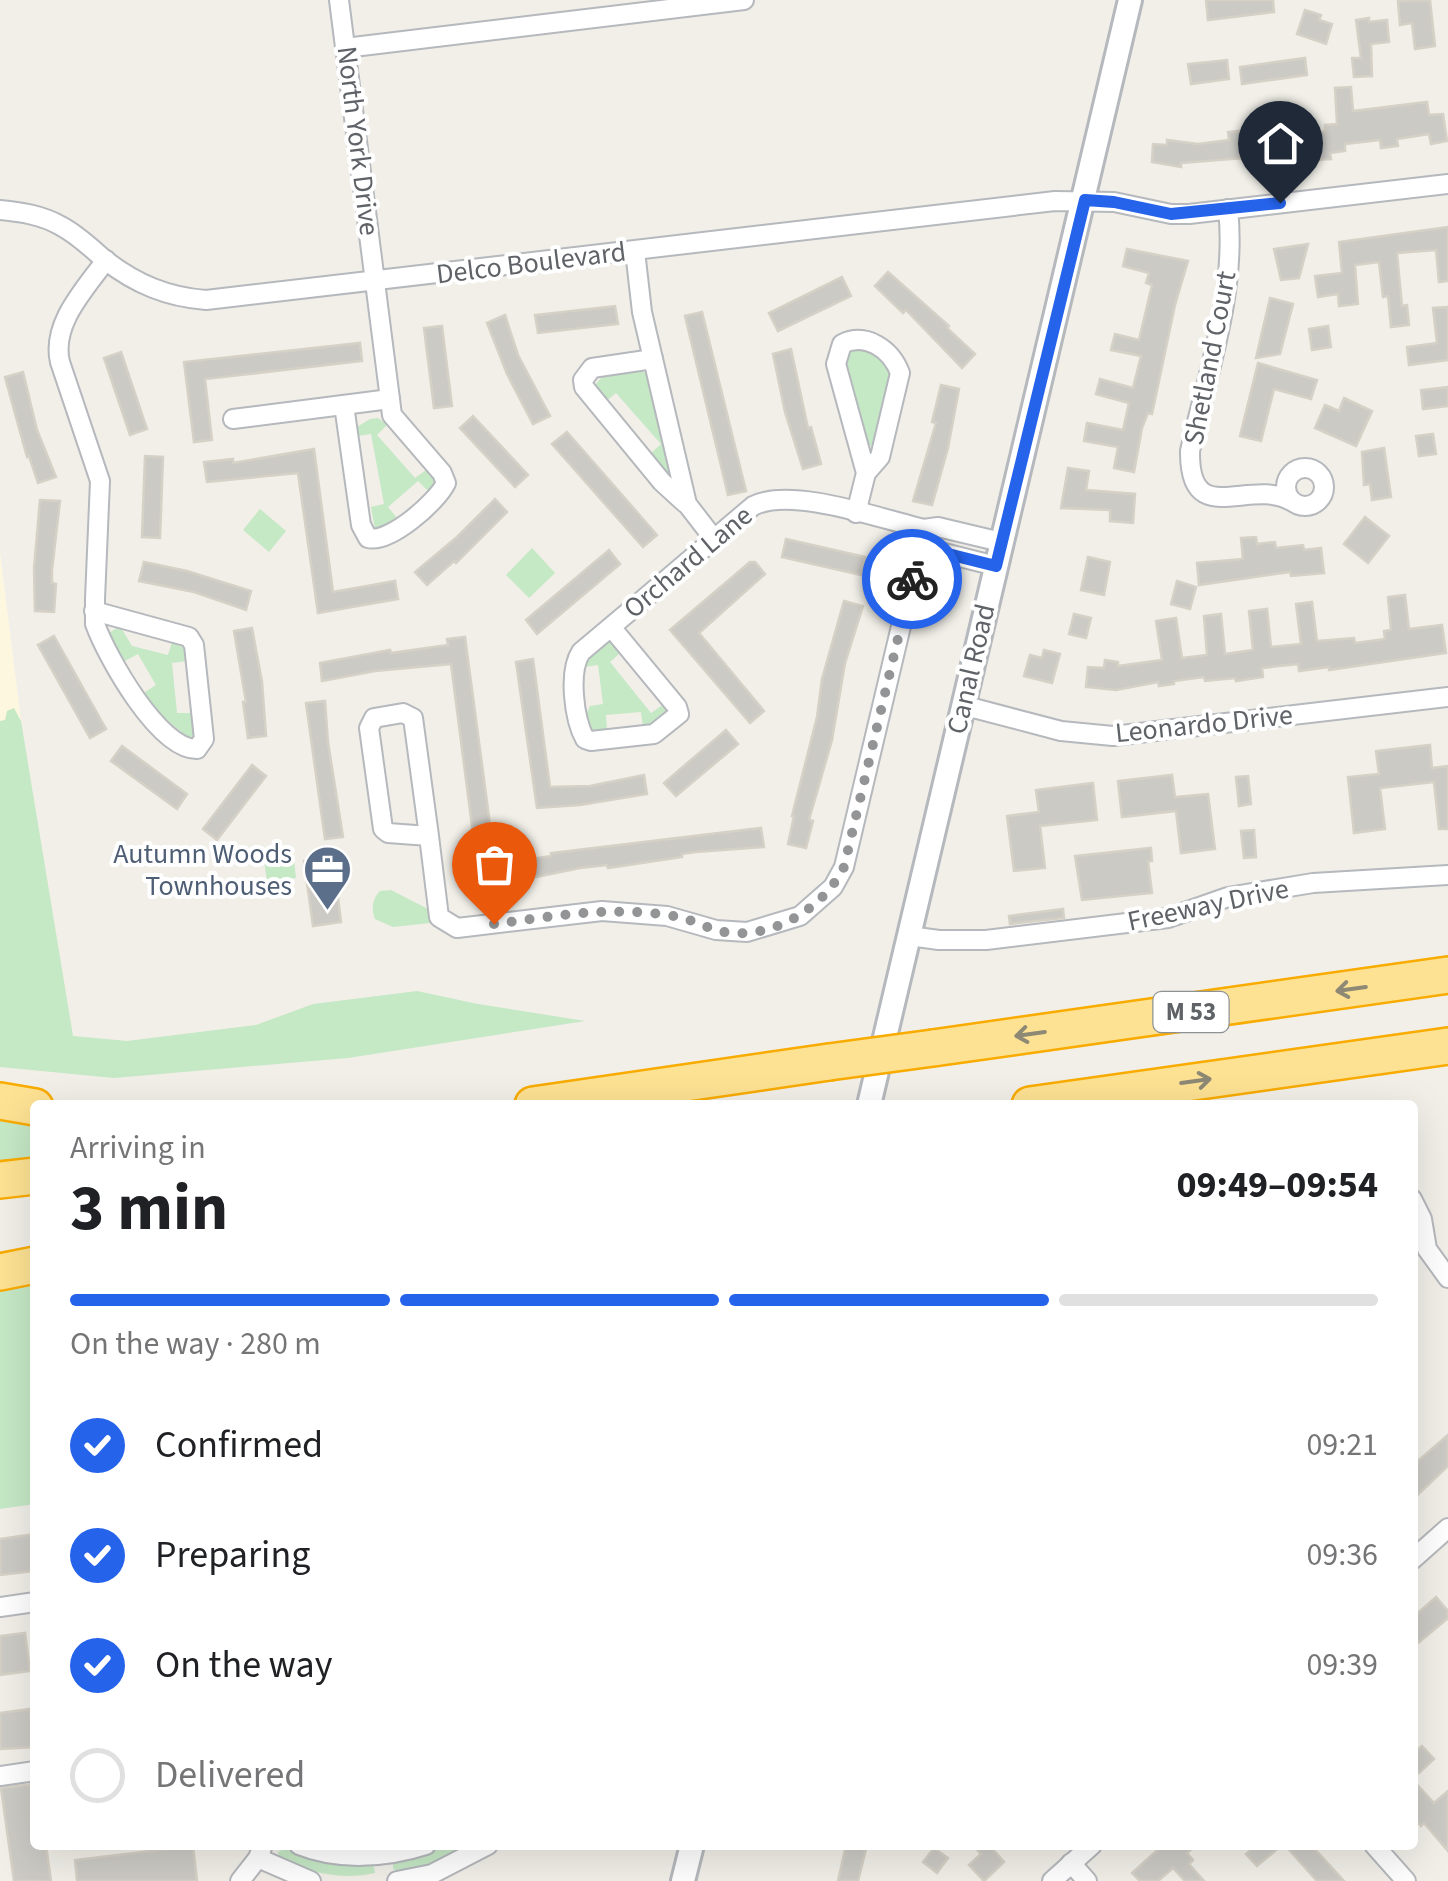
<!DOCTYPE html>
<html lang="en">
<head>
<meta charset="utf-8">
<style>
	body { margin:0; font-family:"Source Sans 3",sans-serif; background:#f2f2f2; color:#202124; height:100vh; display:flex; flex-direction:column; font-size:38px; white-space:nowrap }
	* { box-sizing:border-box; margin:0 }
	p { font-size:32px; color:#757577 }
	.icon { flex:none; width:55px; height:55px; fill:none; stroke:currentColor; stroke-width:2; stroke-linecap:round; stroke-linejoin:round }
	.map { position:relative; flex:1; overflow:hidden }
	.panel { position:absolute; left:30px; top:1100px; width:1388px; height:750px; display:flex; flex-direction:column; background:#fff; border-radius:10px; box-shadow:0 10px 40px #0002 }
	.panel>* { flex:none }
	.pin { position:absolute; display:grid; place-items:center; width:85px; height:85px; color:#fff; margin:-102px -42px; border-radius:50% 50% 50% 0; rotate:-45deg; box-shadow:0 0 10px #0007 }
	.pin .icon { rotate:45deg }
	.courier { position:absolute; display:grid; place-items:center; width:100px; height:100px; margin:-50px; border:8px solid #2563eb; border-radius:50%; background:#fff; color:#222; box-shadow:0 2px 12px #0007 }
	.overview em { font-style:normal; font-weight:700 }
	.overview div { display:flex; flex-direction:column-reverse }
	.overview { display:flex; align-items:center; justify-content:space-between; height:170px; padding:0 40px }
	h1 { font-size:65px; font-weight:700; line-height:75px }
	.bar { display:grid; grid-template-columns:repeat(4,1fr); gap:15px 10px; align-content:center; height:120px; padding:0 40px }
	.bar i { height:12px; border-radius:8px; background:#e0e0e0 }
	.bar .on { background:#2563eb }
	.bar p { grid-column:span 4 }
	ol { padding:0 40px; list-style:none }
	li { display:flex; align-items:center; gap:30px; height:110px }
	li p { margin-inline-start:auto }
	li .icon { padding:10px; border-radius:50%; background:#2563eb; color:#fff; stroke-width:4 }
	li:last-child { color:#757577 }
	li i { width:55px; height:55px; border:5px solid #e0e0e0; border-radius:50% }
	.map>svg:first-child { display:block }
	.commercial { fill:#fef7e0 }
	.green { fill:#c5e8c5 }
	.building { fill:#cccac5; stroke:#d6d1c6; stroke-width:2.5 }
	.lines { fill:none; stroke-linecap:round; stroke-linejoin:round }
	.minor-casing { stroke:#b5b8bc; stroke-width:22 }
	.tertiary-casing { stroke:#b5b8bc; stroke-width:28 }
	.motorway-casing { stroke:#f9ab00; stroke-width:40 }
	.minor { stroke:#fff; stroke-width:18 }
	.tertiary { stroke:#fff; stroke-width:22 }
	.motorway { stroke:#fde293; stroke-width:35 }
	.motorway-bridge-casing { stroke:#f9ab00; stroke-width:40; stroke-linecap:butt }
	.motorway-bridge { stroke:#fde293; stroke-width:35 }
	.oneway { stroke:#8e8975 }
	.done { stroke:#929495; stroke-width:10; stroke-dasharray:0 18 }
	.route { stroke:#2563eb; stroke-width:12 }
	.labels { text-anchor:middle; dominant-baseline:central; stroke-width:8; stroke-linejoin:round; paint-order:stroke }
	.shield { fill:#fff; stroke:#8f9295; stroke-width:2.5 }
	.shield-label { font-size:25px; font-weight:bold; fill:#5f6368 }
	.street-label { font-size:28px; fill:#5f6368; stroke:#fff }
	.service-label { font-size:28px; fill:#4e5e75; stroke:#fff; text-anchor:end }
</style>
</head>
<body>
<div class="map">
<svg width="1448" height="1881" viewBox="0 0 1448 1881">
	<rect width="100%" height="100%" fill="#f1efe8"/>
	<!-- commercial -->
	<path class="commercial" d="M0,553l21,168 -21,2z"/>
	<!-- green -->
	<g class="green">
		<path d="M853,347c19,3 34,10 38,30l-17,69 -7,-1 -21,-78v-12z"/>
		<path d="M639,370l9,4 24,97 -3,4 -19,-21 11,-10 -45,-51 -11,9 -11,-16 11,-12z"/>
		<path d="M378,418l9,7 -10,10 38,43 11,-8 9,10v6l-7,5 -10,-10 -30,26 9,11 -22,11 -4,-22 13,-3 -13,-70 -13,2 -1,-9 13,-8z"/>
		<path d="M260,509l26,22 -17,21 -26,-22z"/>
		<path d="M532,548l23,25 -26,25 -23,-23z"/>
		<path d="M120,626l12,20 36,9 4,-13 12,6 2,13 -14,2 5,50h14l4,26 -4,1 -41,-34 -8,-12 14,-9 -18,-31 -15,8 -14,-29z"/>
		<path d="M610,638l11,14 -11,10 41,51 13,-9 7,9 -15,12 -13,2 -2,-15 -35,3 1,15 -11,1 -7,-3 -2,-15 3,-7 13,-2 -5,-39 -14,2 -1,-7z"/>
		<path d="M14,708l7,13 52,315 54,5 129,-16 57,-21 104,-13 61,13 107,17 -237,37 -234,20 -114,-11v-346l5,-1 2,-9z"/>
		<path d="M293,850l3,28 -29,3 -4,-28z"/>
		<path d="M391,890l39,20v13l-37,4 -18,-8c-4,-10 -3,-20 5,-28z"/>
		<path d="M0,1109l35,6v43l-35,4z"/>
		<path d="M35,1284v220l-35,5v-220z"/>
		<path d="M444,1845h28c-22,11 -55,35 -79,24v-7z"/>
		<path d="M286,1848l48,15h39l2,10c-31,8 -67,-1 -96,-13l-1,-8z"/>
	</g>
	<!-- building -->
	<g class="building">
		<path d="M1206,0h67l1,12 -66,8z"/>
		<path d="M1430,0l5,46 -20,3 -3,-26 -12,2 -2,-24z"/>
		<path d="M1305,10l16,5 -2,5 13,4 -6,20 -29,-10z"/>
		<path d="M1369,18v4l18,-2 2,22 -18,2 1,32 -18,1 -2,-19h9l-5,-38z"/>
		<path d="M1305,58l2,17 -65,9 -2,-17z"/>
		<path d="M1227,60l2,19 -38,5 -3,-20z"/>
		<path d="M1351,87l2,24 74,-9 2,13 14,-1 4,27 -16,3 -2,-10 -32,5 1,7 -17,2 -1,-8 -35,4v7l-15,2 1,6 -16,1v-6l-29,4 -1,-8 -29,4 1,9 -12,1 -1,-6 -63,5v4l-29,-5 1,-18 14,1v-5l31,4 31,-4 -1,-8 19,-2 -1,-9 37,-4 2,15h40v-7l12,-1 -2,-36z"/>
		<path d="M1448,227v54l-9,1 -3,-32 -39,3 5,53 5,-1 2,20 -18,2 -3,-31 -5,1 -4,-35 -24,3 3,39 -19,2 -1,-12 -20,3 -3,-21 27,-3 -3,-31z"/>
		<path d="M1308,244l-9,34 -18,2 -7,-31z"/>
		<path d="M1127,249l61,12 -13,44 -23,109 -4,-1 -6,15 -8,44 -20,-4 4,-21 -34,-6 3,-18 36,7 6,-27 -33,-9 4,-15 33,9 8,-32 -30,-6 4,-16 24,6 13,-55 -6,-2 3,-10 -26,-7z"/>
		<path d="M888,272l61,54 -2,2 28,26 -13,14 -56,-58 -3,3 -28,-27z"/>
		<path d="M842,277l9,19 -73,35 -9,-18z"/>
		<path d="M1270,298l23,6 -13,50 -24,4z"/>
		<path d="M615,306l3,18 -80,9 -3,-18z"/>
		<path d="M1448,307v53l-39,5 -2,-18 30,-4 -4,-35z"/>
		<path d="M702,312l44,179 -18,4 -43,-179z"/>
		<path d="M505,315l13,40 32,61 -17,8 -26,-50 -20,-51z"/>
		<path d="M442,326l10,80 -18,2 -10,-80z"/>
		<path d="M1328,326l3,21 -19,3 -3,-21z"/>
		<path d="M360,343l2,18 -157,18 7,61 -18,2 -10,-80z"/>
		<path d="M791,349l17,79 3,-1 10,37 -18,5 -18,-57 -12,-58z"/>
		<path d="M121,352l26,77 -17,6 -26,-77z"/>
		<path d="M1258,363l59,17 -6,19 -37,-10 -13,52 -21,-5z"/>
		<path d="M23,372l14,58 19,47 -18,6 -9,-27 -2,1 -22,-80z"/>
		<path d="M941,385l18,4 -11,59 -16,57 -19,-4 23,-78 -4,-1z"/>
		<path d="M1448,387v19l-25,3 -2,-19z"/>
		<path d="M1344,398l28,13 -16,35 -41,-18 10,-23 14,6z"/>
		<path d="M473,416l55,59 -13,12 -55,-59z"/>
		<path d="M567,432l90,103 -14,12 -91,-103z"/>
		<path d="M1433,434l3,20 -17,2 -3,-20z"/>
		<path d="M1384,448l7,49 -19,3 -2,-16 -6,1 -2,-33z"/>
		<path d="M314,449l19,143 62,-11 3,18 -80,14 -20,-140 -91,9 -3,-20 29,-3v4z"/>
		<path d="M145,456l18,1 -3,81 -18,-1z"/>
		<path d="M1068,468l21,3 -3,19 49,4 -2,29 -23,-2v-11l-49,-2z"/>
		<path d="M495,499l12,13 -51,51 -2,-2 -27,24 -12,-13 42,-35z"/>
		<path d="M40,500l20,1 -8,69v13l4,1 -2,28 -19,-1 -1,-42z"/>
		<path d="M1365,517l24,19 -21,27 -24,-19z"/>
		<path d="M1256,537l1,7 18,-2 1,6 27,-3 1,5 17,-2 3,25 -33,3 -1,-4 -91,13 -2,-22 46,-4 -2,-21z"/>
		<path d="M786,539l79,18 -4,18 -79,-18z"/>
		<path d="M609,550l11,14 -83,70 -11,-14z"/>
		<path d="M1088,557l22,5 -6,33 -23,-5z"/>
		<path d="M144,562l43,9 64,20 -5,19 -52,-18 -55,-11z"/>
		<path d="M750,562h5l10,12 -66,59 65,78 -14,12 -80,-93z"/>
		<path d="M1177,581l19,6 -6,22 -19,-5z"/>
		<path d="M1405,595l4,34 33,-4 4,28 -117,17v-3l-30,4 -1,-7 -36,4 1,9 -27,4 -1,-3 -30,3 -1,-4 -30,4v3l-15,2 -1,-4 -42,8 -30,-3 2,-20 16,1 1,-8 13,2v4l44,-6 -6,-39 20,-3 6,40 25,-3 -3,-39 17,-2 4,40 28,-4 -4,-39 18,-2 4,38 30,-3 -5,-40 16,-2 5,39 37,-3 1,5 30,-4 -1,-8 7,-1 -3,-33z"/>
		<path d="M844,601l19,5 -18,57 -13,77 -23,80 4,1 -7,27 -18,-4 6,-28h-2l25,-99 5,-38z"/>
		<path d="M1074,614l17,4 -5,20 -17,-4z"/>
		<path d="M252,628l10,54 4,54 -18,2 -5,-36h3l-12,-71z"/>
		<path d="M54,636l52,93 -16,9 -52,-93z"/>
		<path d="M465,637l32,240 -18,3 -28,-216 -76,7 -53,10 -2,-18 70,-13 1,3 57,-8 -1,-6z"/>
		<path d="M1044,650l16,4 -8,29 -28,-7 6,-21 12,3z"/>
		<path d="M533,659l17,128 40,-1 54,-11 3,19 -67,11 -43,3 -21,-146z"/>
		<path d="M325,701l3,41 15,95 -18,2 -19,-136z"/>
		<path d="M726,730l12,14 -62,52 -12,-13z"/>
		<path d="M1430,745l2,23 16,-2v63h-9l-5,-47 -54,6 5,41 -31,4 -6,-56 31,-3 -3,-23z"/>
		<path d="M122,746l65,48 -10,15 -66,-48z"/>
		<path d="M252,765l14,11 -49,64 -14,-11z"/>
		<path d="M1172,775l3,22 33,-3 7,55 -34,4 -5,-42 -54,6 -4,-36z"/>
		<path d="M1248,776l3,28 -12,2 -3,-29z"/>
		<path d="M1093,783l4,37 -57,6 5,42 -31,3 -7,-55 32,-4 -3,-22z"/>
		<path d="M761,828l3,19 -69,5 -13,2v3l-74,11 -1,-3 -27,3 -54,11 -2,-19 27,-4v-3z"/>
		<path d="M1254,830l2,27 -12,1 -3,-27z"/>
		<path d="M1151,848l1,13h-4l4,32 -70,7 -7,-44z"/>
		<path d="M333,857l8,65 -28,4 -9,-65z"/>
		<path d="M1063,909l1,9 -54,6 -1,-8z"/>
		<path d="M1448,1435v31l-36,34v-34z"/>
		<path d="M35,1534v37l-35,4v-36z"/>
		<path d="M1436,1597l12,14v7l-36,30v-30z"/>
		<path d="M25,1633l5,38 -30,4v-39z"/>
		<path d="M30,1709l5,38 -35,2v-36z"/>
		<path d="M1422,1746l12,13 -15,14 -7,-7v-12z"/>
		<path d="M1412,1779l22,24 14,-12v60l-24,-28 -3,3 -9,-9z"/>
		<path d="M35,1784v61h11l5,36h-37l-13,-93z"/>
		<path d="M846,1845h21l-9,36h-20z"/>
		<path d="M973,1845h16l15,17 -20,19 -15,-16 12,-11z"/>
		<path d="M1163,1845h33l-9,8 6,7 -4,4 15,17h-19l-12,-13 -15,13h-18l-8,-8z"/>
		<path d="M1256,1845h26l-25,21 -11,-12z"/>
		<path d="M1285,1845h26l33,36h-27z"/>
		<path d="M193,1846l4,35h-120l-2,-21z"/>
		<path d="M934,1848l14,10 -11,15 -14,-11z"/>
	</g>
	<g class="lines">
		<defs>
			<g id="minor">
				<path d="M339,0l53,415 50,58 4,10c-9,19 -57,61 -78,55l-7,-13 -17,-120"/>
				<path d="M345,48l399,-48"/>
				<path d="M1228,209c9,81 -20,163 -38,242 -1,80 59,26 101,50"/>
				<path d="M0,210c21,2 42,5 61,16 17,9 30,22 44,34 31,24 62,37 101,40l849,-99 59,1 57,12h18l259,-30"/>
				<path d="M635,251l7,61 45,192 27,35"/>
				<path d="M653,359l-61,9 -9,12 1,7 78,95 23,21"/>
				<path d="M233,419l157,-20"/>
				<circle cx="1305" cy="487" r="19"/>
				<path d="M856,513l10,-40 -30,-109 6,-20c24,-12 49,5 58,29l-20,84 -14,16"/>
				<path d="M920,547l76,19"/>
				<path d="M94,611l95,26 5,8 10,94 -7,10c-38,1 -90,-92 -102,-125v-25l5,-118 -40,-119c-9,-38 25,-73 46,-102"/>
				<path d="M611,627l66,80 2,7 -25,20 -63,7 -6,-2c-11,-20 -17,-67 -4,-87l50,-42 122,-104c38,-20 128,13 171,23l14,-2 63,15"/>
				<path d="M962,705l99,26 52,5 335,-39"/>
				<path d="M429,836l-16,-118 -10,-5 -29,5 -5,10 14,101 5,4 41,3 10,81 18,11 145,-17 65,5 49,14 31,2 53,-16 33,-29 11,-20 80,-338"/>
				<path d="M909,936l30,4h47l182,-22 60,-21 85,-14 135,-8"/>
				<path d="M1412,1199l10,20 5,30 21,29"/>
				<path d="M1412,1560l36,-32"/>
				<path d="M0,1607l35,-5"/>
				<path d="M0,1776l35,-5"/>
				<path d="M299,1845c39,16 87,13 127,0"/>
				<path d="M1374,1845l32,36"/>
				<path d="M258,1858l53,23"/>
				<path d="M1071,1863l16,18"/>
				<path d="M240,1881l18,-23 5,-13"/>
				<path d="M397,1881l35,-7 56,-29"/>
				<path d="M1052,1881l40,-36"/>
			</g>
			<g id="tertiary">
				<path d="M869,1105l261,-1105"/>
				<path d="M683,1881l9,-36"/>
			</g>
			<g id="motorway">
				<path d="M933,1048l515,-73"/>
				<path d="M0,1101l35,6"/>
				<path d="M533,1105l296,-43"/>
				<path d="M1030,1105l418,-59"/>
				<path d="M0,1180l35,-4"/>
				<path d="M0,1272l35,-7"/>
			</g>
		</defs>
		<!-- minor casing -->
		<use href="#minor" class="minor-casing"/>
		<!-- tertiary casing -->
		<use href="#tertiary" class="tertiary-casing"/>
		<!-- motorway casing -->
		<use href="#motorway" class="motorway-casing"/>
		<!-- minor -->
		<use href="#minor" class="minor"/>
		<!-- tertiary -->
		<use href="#tertiary" class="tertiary"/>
		<!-- motorway -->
		<use href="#motorway" class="motorway"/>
		<defs>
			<path id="motorway-bridge" d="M829,1062l104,-14"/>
		</defs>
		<!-- motorway-bridge casing -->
		<use href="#motorway-bridge" class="motorway-bridge-casing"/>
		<!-- motorway-bridge -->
		<use href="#motorway-bridge" class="motorway-bridge"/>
	</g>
	<!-- one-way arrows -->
	<defs><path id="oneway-shaft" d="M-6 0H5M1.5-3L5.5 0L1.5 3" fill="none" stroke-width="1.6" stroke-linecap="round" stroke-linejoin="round" transform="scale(2.5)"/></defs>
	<g class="oneway">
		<use href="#oneway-shaft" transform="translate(1351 989) rotate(172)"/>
		<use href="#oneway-shaft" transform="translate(1030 1034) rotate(172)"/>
		<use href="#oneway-shaft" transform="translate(1196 1081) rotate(-8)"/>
	</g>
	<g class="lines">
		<!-- done -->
		<path class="done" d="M494,924c35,-4 72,-11 107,-12 26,-1 60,0 85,7 15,5 28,12 44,14 47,4 94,-26 114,-66l68,-288"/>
		<!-- route -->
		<path class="route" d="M912,579l8,-32 76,19 89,-366 29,2 57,12 109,-11"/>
	</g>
	<!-- icons -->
	<defs>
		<symbol id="office-pin" viewBox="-11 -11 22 30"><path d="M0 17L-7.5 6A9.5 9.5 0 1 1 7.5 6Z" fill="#5c6f8a" stroke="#fff"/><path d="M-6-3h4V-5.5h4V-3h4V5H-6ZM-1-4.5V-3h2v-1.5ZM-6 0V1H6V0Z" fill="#fff"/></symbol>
	</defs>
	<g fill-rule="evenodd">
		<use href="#office-pin" x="300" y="842" width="55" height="75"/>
	</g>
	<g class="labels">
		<!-- shield labels -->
		<rect class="shield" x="1153.5" y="992" width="75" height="40" rx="8"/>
		<g class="shield-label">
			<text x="1191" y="1012">M 53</text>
		</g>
		<!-- street labels -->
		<g class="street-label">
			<text transform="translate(358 141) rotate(83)">North York Drive</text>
			<text transform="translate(531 263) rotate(-7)">Delco Boulevard</text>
			<text transform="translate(1210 358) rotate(-79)">Shetland Court</text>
			<text transform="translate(688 562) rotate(-40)">Orchard Lane</text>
			<text transform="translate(971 669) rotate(-77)">Canal Road</text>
			<text transform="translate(1204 724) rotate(-6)">Leonardo Drive</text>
			<text transform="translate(1208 905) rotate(-12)">Freeway Drive</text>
		</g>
		<!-- service labels -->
		<g class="service-label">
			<text x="292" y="854">Autumn Woods<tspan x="292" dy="32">Townhouses</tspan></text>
		</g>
	</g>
</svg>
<div class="pin" style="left:494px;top:924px;background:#ea580c"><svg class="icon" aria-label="bag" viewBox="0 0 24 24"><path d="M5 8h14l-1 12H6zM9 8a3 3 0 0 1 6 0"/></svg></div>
<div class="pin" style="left:1280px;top:203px;background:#1f2937"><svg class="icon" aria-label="home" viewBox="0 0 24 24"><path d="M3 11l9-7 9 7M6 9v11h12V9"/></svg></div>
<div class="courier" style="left:912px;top:579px"><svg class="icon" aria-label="bike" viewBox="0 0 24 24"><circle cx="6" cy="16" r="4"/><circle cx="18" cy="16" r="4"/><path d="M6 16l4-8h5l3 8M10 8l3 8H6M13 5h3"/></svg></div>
<section class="panel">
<div class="overview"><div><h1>3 min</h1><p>Arriving in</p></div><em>09:49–09:54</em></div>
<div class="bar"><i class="on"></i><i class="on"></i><i class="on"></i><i></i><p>On the way · 280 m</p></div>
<ol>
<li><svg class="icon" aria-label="check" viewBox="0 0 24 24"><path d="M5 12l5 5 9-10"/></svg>Confirmed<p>09:21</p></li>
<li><svg class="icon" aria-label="check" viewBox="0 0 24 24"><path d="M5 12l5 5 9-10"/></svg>Preparing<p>09:36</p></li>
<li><svg class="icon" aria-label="check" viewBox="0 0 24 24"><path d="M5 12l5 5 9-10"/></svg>On the way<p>09:39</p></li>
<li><i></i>Delivered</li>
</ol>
</section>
</div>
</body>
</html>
